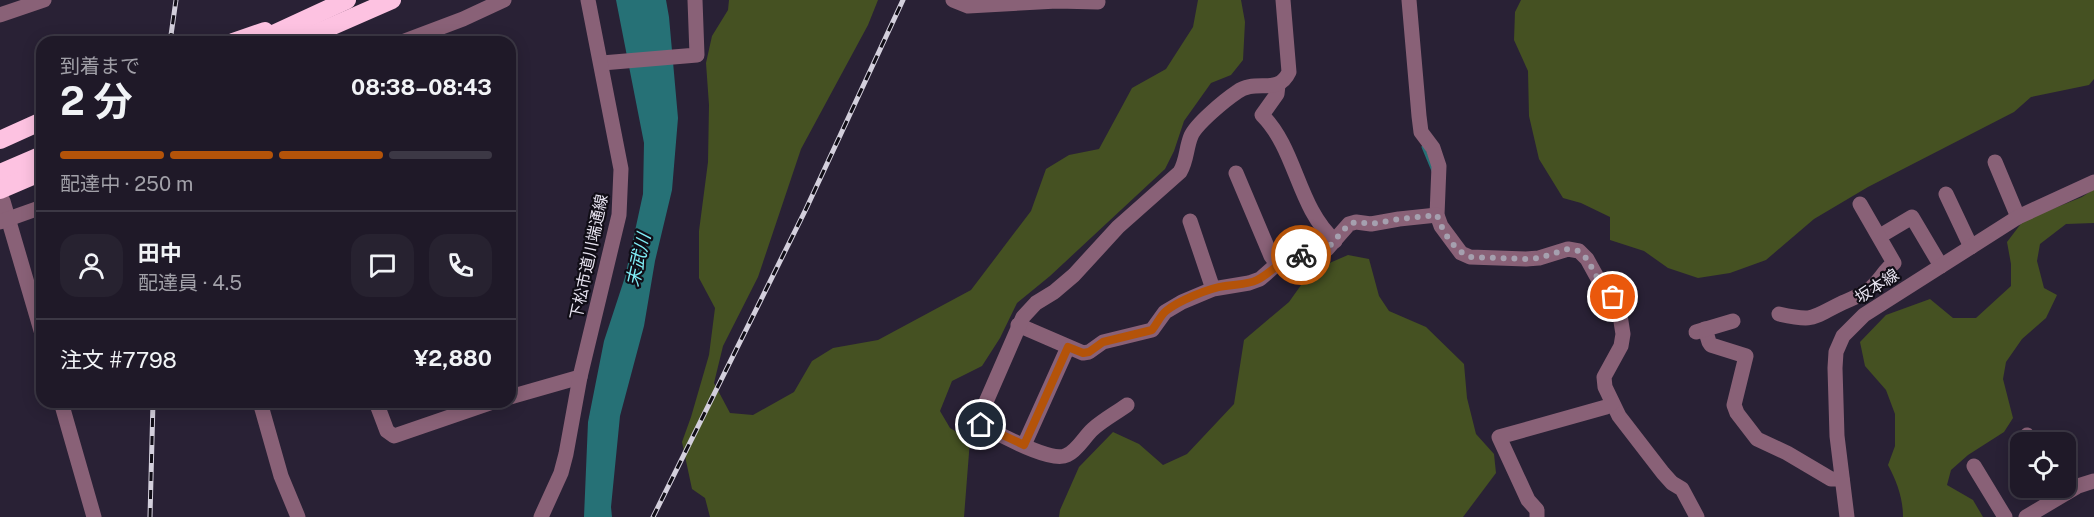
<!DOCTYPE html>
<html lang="ja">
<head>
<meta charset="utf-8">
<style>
	body { margin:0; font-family:"Public Sans","Noto Sans JP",sans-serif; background:#272230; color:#f1f3f6; height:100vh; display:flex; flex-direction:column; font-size:22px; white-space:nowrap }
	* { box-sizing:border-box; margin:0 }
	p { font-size:20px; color:#a1a0a8 }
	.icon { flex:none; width:33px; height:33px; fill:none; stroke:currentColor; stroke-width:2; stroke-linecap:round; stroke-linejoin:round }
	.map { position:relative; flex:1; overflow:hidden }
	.sheet { position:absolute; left:36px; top:36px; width:480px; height:372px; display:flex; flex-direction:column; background:#1f1928; border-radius:18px; box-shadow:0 3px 15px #0003,0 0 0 2px #3c3845 }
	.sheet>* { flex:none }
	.tools { position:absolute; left:2010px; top:432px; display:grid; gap:12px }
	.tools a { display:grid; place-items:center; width:66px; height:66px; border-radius:12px; background:#1f1928; box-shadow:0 3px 15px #0003,0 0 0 2px #3c3845; font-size:30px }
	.pin { position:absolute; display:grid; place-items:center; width:51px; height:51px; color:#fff; margin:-26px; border:3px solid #fff; border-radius:50%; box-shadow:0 2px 6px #0007 }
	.courier { position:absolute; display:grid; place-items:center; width:60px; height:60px; margin:-30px; border:4px solid #b45309; border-radius:50%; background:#fff; color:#222; box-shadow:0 2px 8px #0007 }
	.headline em { font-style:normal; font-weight:700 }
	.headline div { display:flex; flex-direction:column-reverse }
	.headline { display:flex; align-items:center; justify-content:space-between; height:102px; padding:0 24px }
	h1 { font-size:39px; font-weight:700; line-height:45px }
	.bar { display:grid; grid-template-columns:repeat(4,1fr); gap:9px 6px; align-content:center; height:72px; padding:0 24px }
	.bar i { height:8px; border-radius:4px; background:#3c3845 }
	.bar .selected { background:#b45309 }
	.bar p { grid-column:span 4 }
	.line { display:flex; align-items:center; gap:15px; padding:0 24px; border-top:2px solid #3c3845 }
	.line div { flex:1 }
	.round { display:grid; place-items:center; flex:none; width:63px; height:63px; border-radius:18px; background:#272230 }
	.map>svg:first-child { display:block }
	.forest { fill:#455122 }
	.water { fill:#267176 }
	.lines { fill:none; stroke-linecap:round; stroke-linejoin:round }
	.stream { stroke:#267176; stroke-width:3 }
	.minor { stroke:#896177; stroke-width:15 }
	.highway { stroke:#fdc2e1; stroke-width:18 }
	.rail-casing { stroke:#d3cfdc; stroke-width:5 }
	.rail { stroke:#100d16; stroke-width:3; stroke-dasharray:9; stroke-linecap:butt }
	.done { stroke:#a5a0af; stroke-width:6; stroke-dasharray:0 10.8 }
	.route { stroke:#b45309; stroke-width:8 }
	.labels { text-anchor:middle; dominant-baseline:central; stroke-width:4.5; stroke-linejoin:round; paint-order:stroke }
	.street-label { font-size:16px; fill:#e8e4f1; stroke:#100d16 }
	.water-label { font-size:18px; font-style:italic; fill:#81eff7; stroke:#100d16 }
</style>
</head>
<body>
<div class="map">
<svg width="2094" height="517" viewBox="0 0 2094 517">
	<rect width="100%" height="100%" fill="#292135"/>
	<!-- forest -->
	<g class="forest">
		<path d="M729,0h149l-10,25 -67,124 -43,128 -35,69 -9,37 16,30 23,2 41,-23 18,-31 21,-13 45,-8 93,-50 60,-79 15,-42 23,-14 30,-6 33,-61 34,-19 27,-42 5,-27h43l4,22 -2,38 -12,15 -20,8 -27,38 -10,30 -9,18 -115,107 -33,27 -17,35 -18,28 -30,15 -12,30 10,17 20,12 -6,77h-254l-5,-19 -13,-9 -10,-47 9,-25 18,-62 6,-47 -16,-30v-47l9,-69 1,-57 -3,-42 6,-27 16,-26z"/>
		<path d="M1521,0h573v79l-5,6 -58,12 -17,15 -146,75 -54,32 -48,41 -36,13 -32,5 -30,-10 -24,-17 -34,-11v-23l-29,-14 -18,-5 -24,-39 -10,-43 -1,-45 -14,-31 1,-28z"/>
		<path d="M2094,189v34l-28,1 -26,20 -3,17 7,27 13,7 -11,23 -24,21 -16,23 -3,17 10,39 -9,14 -36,23 -17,15 -4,15 26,15 10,17h-80c0,-19 -6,-35 -15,-52l7,-19v-32l-9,-24 -21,-24 -5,-24 26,-27 44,-16 23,19h23l35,-32v-22l-4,-22 16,-21 59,-24z"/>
		<path d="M1348,255l21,4 10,37 10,15 37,16 38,37 3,34 9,36 18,20 2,19 -33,44h-404l1,-7 19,-43 34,-35 26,12 24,21 24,-11 47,-50 10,-64 45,-38 22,-31z"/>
	</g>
	<!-- water -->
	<path class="water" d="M616,0h50l3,17 9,101 -6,72 -17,71 -11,65 -24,90 -9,91 1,10h-28l4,-95 16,-81 21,-64 18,-83 1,-51z"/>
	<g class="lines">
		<!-- stream -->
		<path class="stream" d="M1423,147l10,24"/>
		<!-- minor -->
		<g class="minor">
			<path d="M953,0l15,6 89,-5 41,1"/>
			<path d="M1409,0l10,116 2,16 12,16 6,18 -2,49 4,11 20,27 9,4 56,2 13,-1 29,-9 11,2 8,8 16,29 10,8 6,13 4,25 -2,12 -17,31 1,10 14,29 44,57 9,10 10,6 15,28"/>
			<path d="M0,15l44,-15"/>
			<path d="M402,42l61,-23 41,-19"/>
			<path d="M602,63l95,-8 -2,-55"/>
			<path d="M1278,85l-1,9 -15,21c35,35 35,92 73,126"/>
			<path d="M1995,162l23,55"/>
			<path d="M1236,173l35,83 6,8"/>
			<path d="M1946,194l25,53"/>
			<path d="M3,201l39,133"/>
			<path d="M1190,221l23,68"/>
			<path d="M0,222l42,-15"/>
			<path d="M1880,236l32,-19 29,49"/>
			<path d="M1779,314c36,8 32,4 63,-11 8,-4 18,-7 26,-13 10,-6 16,-20 26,-27l-34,-59"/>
			<path d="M1018,325l65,28 6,-1 14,-10 49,-12 13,-18 17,-10 31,-13 36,-6 11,-4 17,-15 15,-7 27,-4 8,-4 22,-25 7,-2 15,2 28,-5 38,-4"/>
			<path d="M1705,329l4,13 2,3 35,11 -12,49 3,8 20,26 30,14 44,26h11"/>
			<path d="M1696,332l37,-11"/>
			<path d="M510,397l70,-20"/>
			<path d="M61,402l33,115"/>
			<path d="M260,402l21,74 17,41"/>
			<path d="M376,402l11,29 7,5 99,-34"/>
			<path d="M1127,405c-11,8 -24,15 -34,24 -9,8 -15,21 -26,26 -16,9 -69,-22 -86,-30l-2,-7 44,-101 13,-14 18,-11 20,-17 44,-48 62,-55c7,-12 6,-24 11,-36 5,-12 34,-36 46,-44 19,-14 41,4 52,-20l-6,-72"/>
			<path d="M2027,435l5,7"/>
			<path d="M1024,445l44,-98"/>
			<path d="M1974,466l31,51"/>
			<path d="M541,517l20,-44 5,-19 14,-77 39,-162 2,-46 -33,-169"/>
			<path d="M1537,517v-7l-9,-10 -29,-63 107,-30 6,-4"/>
			<path d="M1847,517l-10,-81 -2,-68 1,-16 7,-16 21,-21 154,-98 76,-35"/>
			<path d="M2026,517l52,-31 16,-5"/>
		</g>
		<!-- highway -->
		<g class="highway">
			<path d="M233,42l32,-11"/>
			<path d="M256,42l91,-42"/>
			<path d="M296,42l96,-42"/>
			<path d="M0,140l42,-19"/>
			<path d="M0,173l42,-18"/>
			<path d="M0,190l42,-18"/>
		</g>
		<defs>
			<g id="rail">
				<path d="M170,42l6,-42"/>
				<path d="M150,517l3,-115"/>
				<path d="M653,517l153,-308 97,-209"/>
			</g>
		</defs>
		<!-- rail casing -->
		<use href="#rail" class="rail-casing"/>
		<!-- rail -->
		<use href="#rail" class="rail"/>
	</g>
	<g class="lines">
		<!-- done -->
		<path class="done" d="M1301,255l26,-6 22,-25 7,-2 15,2 28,-5 38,-4c6,17 16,35 33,42l56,2 13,-1 29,-9 11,2 8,8 16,29 10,9"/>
		<!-- route -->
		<path class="route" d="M981,425l43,20 44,-98 15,6 6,-1 14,-10 49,-12c5,-6 8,-14 14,-19 12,-10 43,-23 59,-25 11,-2 22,-1 32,-6 17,-9 23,-21 44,-25"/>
	</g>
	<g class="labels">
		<!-- street labels -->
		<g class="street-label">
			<text transform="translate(589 257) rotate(-78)">下松市道川端通線</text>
			<text transform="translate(1877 286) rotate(-33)">坂本線</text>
		</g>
		<!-- water labels -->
		<g class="water-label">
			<text transform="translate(638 260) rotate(-77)">末武川</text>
		</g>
	</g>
</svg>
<div class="tools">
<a><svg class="icon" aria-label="locate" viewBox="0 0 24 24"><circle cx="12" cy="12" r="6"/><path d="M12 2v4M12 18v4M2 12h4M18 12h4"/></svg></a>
</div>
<div class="pin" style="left:1613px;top:297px;background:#ea580c"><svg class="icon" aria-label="bag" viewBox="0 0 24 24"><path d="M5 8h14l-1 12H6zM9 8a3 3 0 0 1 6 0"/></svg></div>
<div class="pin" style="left:981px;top:425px;background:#1f2937"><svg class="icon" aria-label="home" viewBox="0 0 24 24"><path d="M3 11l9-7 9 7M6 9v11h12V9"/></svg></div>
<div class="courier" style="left:1301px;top:255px"><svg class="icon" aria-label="bike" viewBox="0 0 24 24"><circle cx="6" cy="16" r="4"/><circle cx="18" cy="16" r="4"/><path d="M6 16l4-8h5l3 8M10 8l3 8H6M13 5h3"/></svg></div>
<section class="sheet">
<div class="headline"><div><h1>2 分</h1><p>到着まで</p></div><em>08:38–08:43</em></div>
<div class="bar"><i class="selected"></i><i class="selected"></i><i class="selected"></i><i></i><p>配達中 · 250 m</p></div>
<div class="line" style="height:108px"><a class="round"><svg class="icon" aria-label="person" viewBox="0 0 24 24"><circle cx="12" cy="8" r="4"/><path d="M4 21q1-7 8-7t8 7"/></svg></a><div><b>田中</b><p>配達員 · 4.5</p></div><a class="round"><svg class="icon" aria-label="chat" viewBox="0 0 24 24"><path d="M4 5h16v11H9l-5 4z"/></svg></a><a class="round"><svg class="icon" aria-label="phone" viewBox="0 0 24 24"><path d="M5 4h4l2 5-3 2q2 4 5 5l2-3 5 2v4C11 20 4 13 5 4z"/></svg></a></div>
<div class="line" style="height:78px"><div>注文 #7798</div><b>¥2,880</b></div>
</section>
</div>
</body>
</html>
